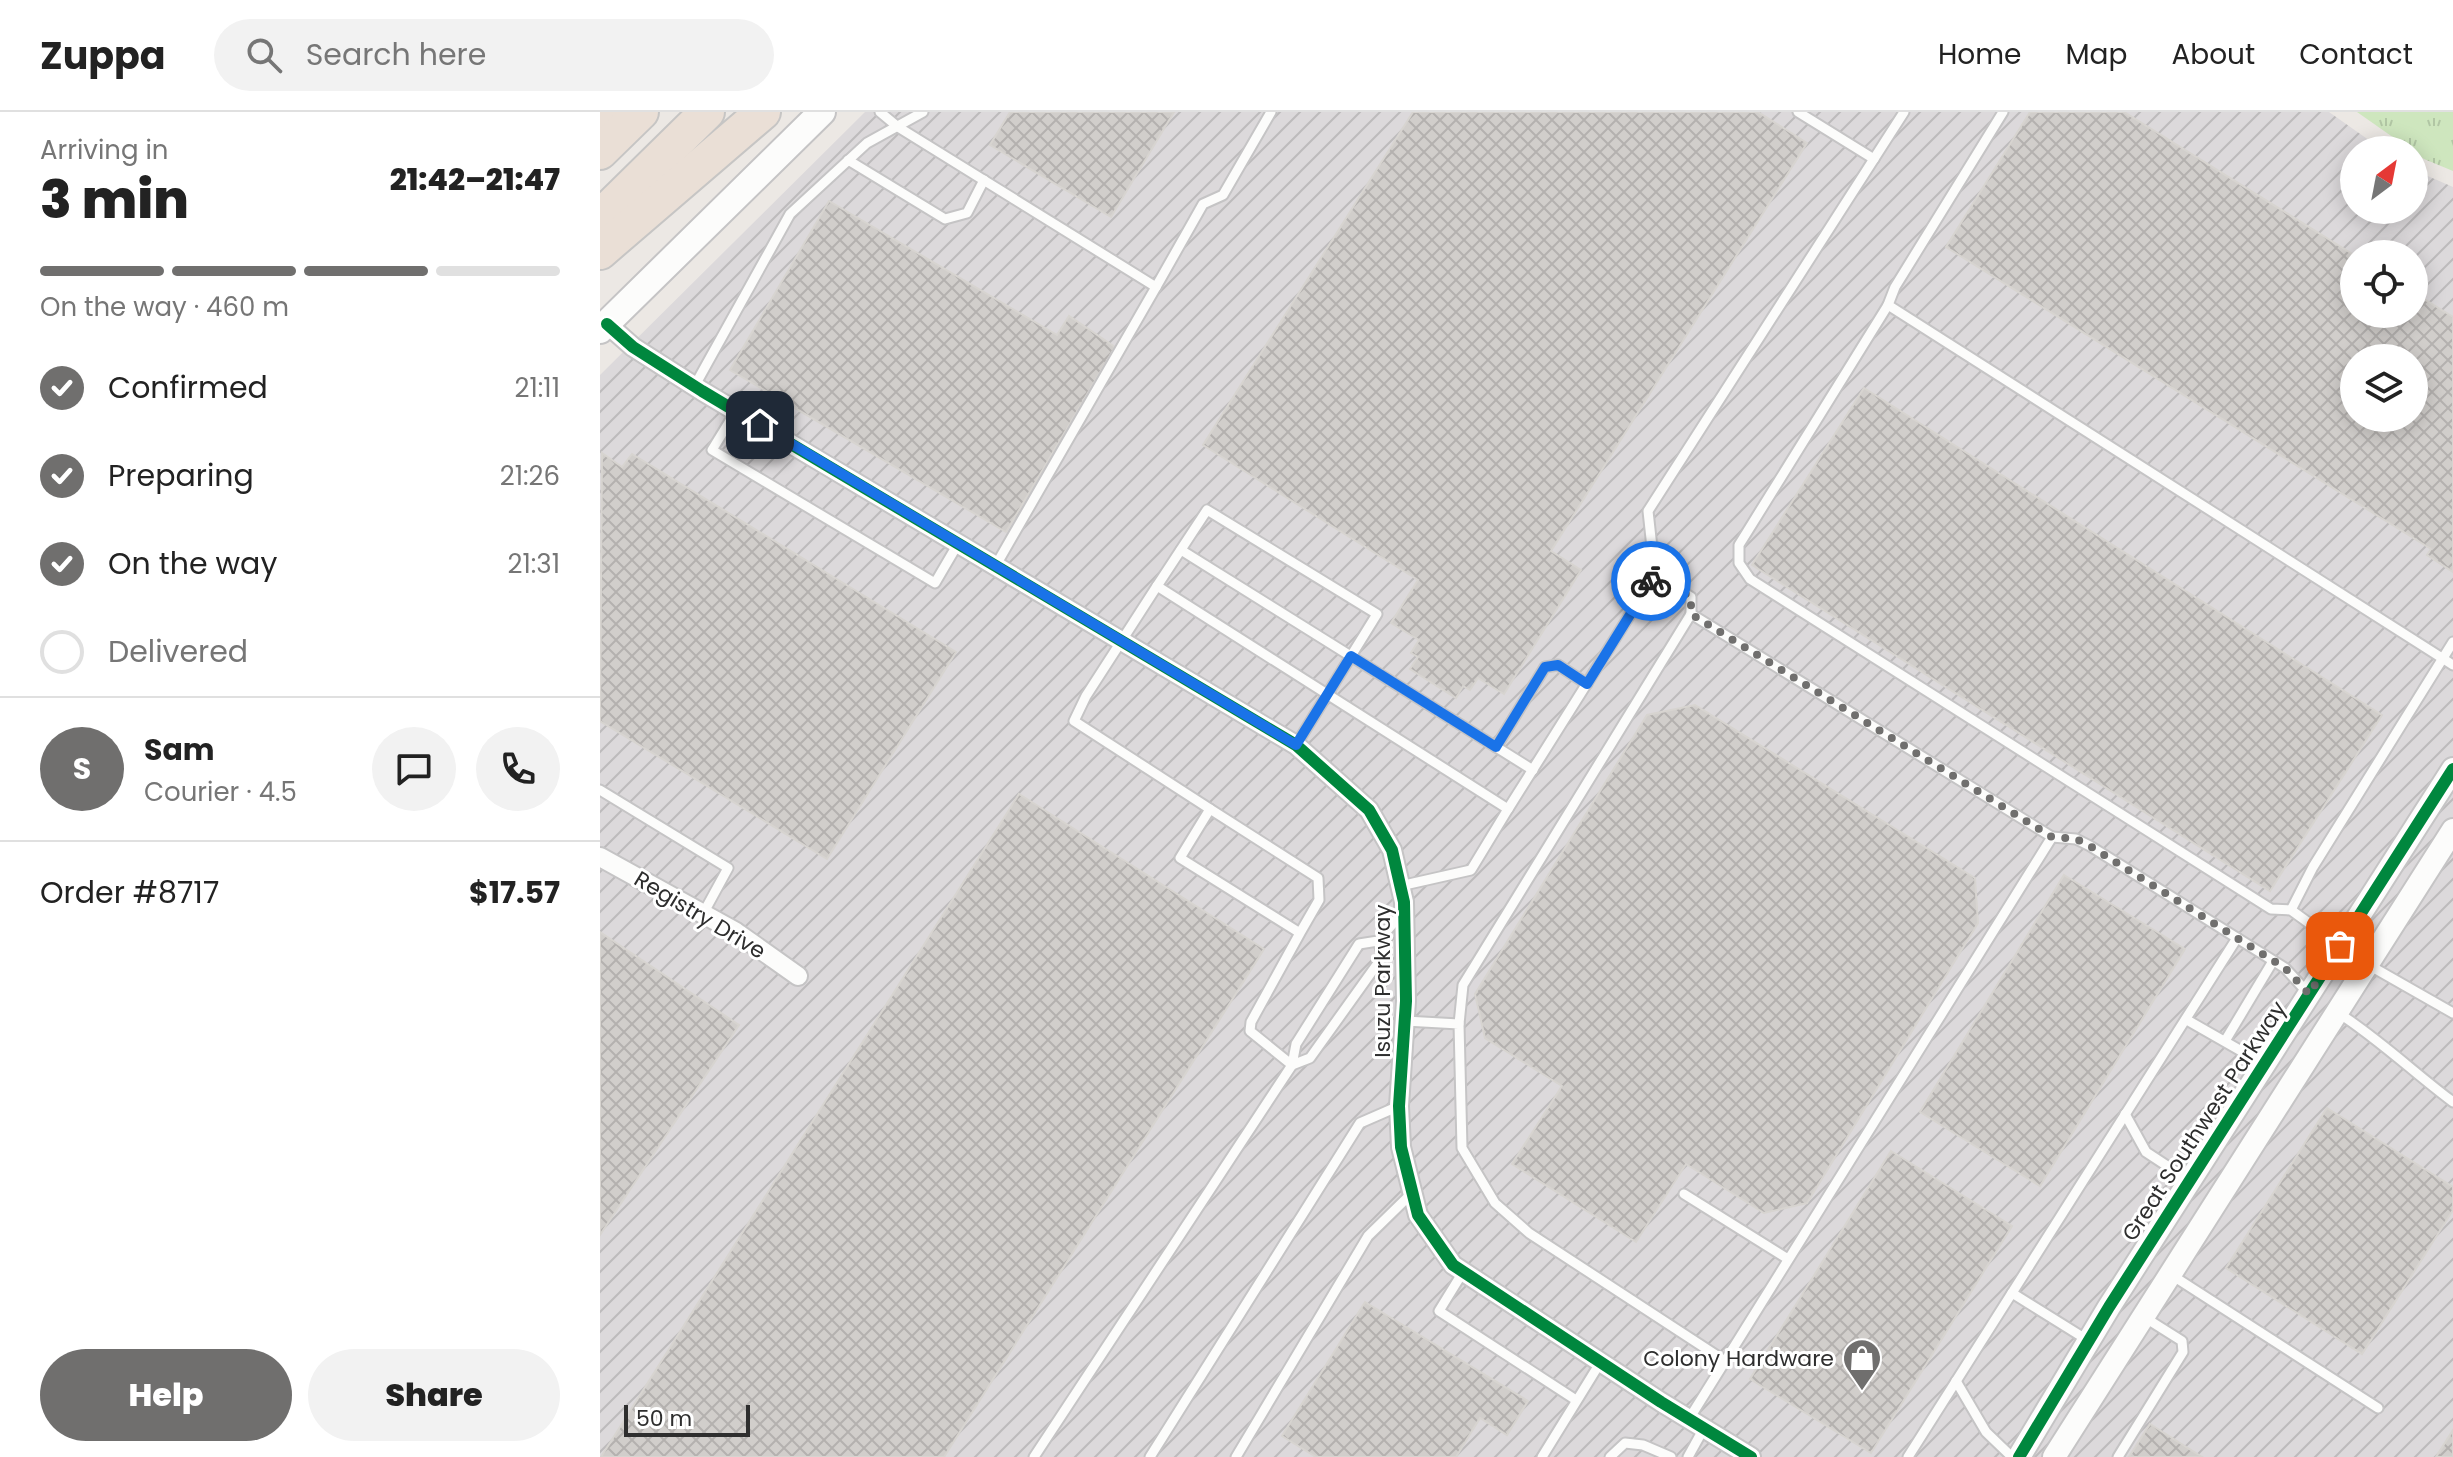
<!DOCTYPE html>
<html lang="en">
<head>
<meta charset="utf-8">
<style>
	body { margin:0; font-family:Poppins,sans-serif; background:#f2f2f2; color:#222; height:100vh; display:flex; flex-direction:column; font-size:30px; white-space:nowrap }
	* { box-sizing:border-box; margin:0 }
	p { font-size:26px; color:#767676 }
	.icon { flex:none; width:44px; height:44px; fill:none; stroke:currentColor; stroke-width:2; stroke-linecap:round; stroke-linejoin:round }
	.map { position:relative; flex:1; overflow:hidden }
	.panel { display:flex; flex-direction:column; background:#fff; width:600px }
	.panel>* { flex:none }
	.needle { width:52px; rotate:32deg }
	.fabs { position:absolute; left:1740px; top:24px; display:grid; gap:16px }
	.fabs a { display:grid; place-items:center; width:88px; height:88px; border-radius:50%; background:#fff; box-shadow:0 4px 20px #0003; font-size:40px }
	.scale { position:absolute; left:24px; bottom:20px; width:126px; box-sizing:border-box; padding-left:8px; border:4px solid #2e2e2e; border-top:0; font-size:22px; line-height:28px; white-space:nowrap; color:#2e2e2e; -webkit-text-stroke:6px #fff; paint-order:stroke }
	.pin { position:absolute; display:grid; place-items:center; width:68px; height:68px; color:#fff; margin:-34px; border-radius:16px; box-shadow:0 4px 12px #0006 }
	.courier { position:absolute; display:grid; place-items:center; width:80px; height:80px; margin:-40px; border:6px solid #1a73e8; border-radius:50%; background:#fff; color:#222; box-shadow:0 2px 10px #0007 }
	.headline em { font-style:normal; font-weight:800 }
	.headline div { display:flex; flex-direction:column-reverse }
	.headline { display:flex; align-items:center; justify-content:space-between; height:136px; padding:0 40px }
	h1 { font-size:52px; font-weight:800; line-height:60px }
	.bar { display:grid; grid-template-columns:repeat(4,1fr); gap:12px 8px; align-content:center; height:96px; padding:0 40px }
	.bar i { height:10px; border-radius:6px; background:#e0e0e0 }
	.bar .selected { background:#706f6e }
	.bar p { grid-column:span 4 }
	.line { display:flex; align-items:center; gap:20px; padding:0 40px; border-top:2px solid #e0e0e0 }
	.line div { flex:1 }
	.round { display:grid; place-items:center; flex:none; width:84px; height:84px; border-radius:42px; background:#f2f2f2 }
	ol { padding:0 40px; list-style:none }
	li { display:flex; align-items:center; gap:24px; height:88px }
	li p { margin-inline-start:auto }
	li .icon { padding:8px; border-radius:50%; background:#706f6e; color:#fff; stroke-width:4 }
	li:last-child { color:#767676 }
	li i { width:44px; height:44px; border:4px solid #e0e0e0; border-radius:50% }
	.cta { display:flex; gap:16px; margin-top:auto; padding:16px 40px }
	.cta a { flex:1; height:92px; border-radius:48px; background:#706f6e; color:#fff; font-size:32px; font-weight:800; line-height:92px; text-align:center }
	.cta a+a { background:#f2f2f2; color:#222 }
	header { display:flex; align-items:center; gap:48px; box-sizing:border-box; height:112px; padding:0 40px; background:#fff; border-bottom:2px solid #e0e0e0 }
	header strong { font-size:38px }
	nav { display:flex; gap:44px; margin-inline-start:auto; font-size:28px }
	.search { width:560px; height:72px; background:#f2f2f2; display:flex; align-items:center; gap:20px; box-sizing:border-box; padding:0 28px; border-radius:44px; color:#767676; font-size:30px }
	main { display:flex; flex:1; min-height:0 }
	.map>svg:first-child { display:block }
	.industrial { fill:url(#industrial-furrows); fill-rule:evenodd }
	.grass { fill:url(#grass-tufts) }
	.building { fill:url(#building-cross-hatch); stroke:#d7d4d0; stroke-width:2; fill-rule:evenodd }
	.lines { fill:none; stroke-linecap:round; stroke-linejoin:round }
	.service-casing { stroke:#c5c4c5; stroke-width:13 }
	.minor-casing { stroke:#c5c4c5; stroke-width:22 }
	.tertiary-casing { stroke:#c5c4c5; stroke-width:26 }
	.secondary-casing { stroke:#c5c4c5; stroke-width:30 }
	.motorway-casing { stroke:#c6c5c4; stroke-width:38 }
	.service { stroke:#fcfcfb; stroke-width:9 }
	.minor { stroke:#fcfcfb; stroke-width:18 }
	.tertiary { stroke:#fcfcfb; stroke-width:22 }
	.secondary { stroke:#fcfcfb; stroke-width:26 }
	.motorway { stroke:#eadfd6; stroke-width:34 }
	.cycleway-casing { stroke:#fff; stroke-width:17 }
	.cycleway { stroke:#00873e; stroke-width:12 }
	.done { stroke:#706f6e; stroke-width:8; stroke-dasharray:0 14.4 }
	.route { stroke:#1a73e8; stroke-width:10 }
	.labels { text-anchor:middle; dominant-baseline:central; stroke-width:6; stroke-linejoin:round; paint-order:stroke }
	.street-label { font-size:22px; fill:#2e2e2e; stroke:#fff }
	.poi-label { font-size:22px; fill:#2e2e2e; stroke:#fff; text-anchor:end }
</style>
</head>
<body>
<header>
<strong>Zuppa</strong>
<div class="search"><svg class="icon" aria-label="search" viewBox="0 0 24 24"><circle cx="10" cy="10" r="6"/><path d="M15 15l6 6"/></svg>Search here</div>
<nav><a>Home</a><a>Map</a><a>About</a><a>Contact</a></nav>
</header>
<main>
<section class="panel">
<div class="headline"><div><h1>3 min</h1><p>Arriving in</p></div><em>21:42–21:47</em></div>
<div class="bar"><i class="selected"></i><i class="selected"></i><i class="selected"></i><i></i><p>On the way · 460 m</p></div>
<ol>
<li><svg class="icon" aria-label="check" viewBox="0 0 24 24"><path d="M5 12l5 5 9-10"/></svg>Confirmed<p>21:11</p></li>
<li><svg class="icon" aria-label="check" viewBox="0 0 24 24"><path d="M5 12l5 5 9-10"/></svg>Preparing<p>21:26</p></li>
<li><svg class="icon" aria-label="check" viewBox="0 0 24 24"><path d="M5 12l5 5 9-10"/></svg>On the way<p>21:31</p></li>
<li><i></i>Delivered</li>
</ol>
<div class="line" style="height:144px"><b class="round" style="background:#706f6e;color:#fff">S</b><div><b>Sam</b><p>Courier · 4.5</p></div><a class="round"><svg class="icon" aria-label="chat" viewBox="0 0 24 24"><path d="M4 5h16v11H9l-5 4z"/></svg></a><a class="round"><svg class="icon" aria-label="phone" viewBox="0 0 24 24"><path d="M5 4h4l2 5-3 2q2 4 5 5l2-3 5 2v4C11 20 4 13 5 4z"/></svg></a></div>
<div class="line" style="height:104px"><div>Order #8717</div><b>$17.57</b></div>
<div class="cta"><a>Help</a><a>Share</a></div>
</section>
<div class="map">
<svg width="1853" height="1345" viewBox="0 0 1853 1345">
	<defs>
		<pattern id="industrial-furrows" width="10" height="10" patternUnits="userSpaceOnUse" patternTransform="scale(2)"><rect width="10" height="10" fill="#dcd9db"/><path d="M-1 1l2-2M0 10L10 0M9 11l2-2" fill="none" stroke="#bdbbbc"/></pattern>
		<pattern id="grass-tufts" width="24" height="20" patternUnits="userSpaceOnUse" patternTransform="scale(2)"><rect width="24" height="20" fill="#cee6be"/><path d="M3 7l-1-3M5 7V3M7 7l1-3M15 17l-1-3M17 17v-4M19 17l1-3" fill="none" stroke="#b1c6a4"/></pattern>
		<pattern id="building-cross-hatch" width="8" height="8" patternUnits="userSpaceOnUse" patternTransform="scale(2)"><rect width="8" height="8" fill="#d1cecb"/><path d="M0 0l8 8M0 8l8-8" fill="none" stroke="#b4b1af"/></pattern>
	</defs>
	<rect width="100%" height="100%" fill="#ece8e4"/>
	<!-- industrial -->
	<path class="industrial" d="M265,0h1464l54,38h-29v60h60v-40l39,17v1270h-1853v-1082zM1754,142h60v60h-60zM1754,246h60v60h-60z"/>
	<!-- grass -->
	<path class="grass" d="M1757,0h96v59l-29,-12z"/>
	<!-- building -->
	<g class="building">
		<path d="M410,0h164l-63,105 -121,-72z"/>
		<path d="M813,0h345l49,31 -256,408 30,19 -77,124 -26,-16 -8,12 -7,-4 -7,12 -46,-29 8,-12 -7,-4 8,-13 -28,-17 27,-43 -215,-135z"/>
		<path d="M1430,0h94l230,143v59h60v-21l39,24v255l-26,-17 4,-6 -485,-302zM1754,246h60v60h-60z"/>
		<path d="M229,89l228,134 12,-19 46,31 -109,185 -276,-162z"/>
		<path d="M1264,276l518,327 -112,176 -518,-326z"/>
		<path d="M2,341l20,14 10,-13 324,198 -129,207 -227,-138z"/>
		<path d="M1095,593l280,173 3,45 -171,280 -43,10 -78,-49 -50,78 -124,-78 50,-78 -77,-48 -10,-44 172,-279z"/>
		<path d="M419,682l245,155 -320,508h-343z"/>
		<path d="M1464,763l121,74 -145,237 -120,-74z"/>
		<path d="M0,820l139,93 -139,210z"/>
		<path d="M1727,996l126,79v23l-91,144 -136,-86z"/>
		<path d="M1291,1039l121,75 -141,227 -121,-74z"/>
		<path d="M765,1190l163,99 -21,34 -27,-17 -24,39h-140l-34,-21z"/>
		<path d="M1550,1312l52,33h-73z"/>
		<path d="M1853,1318v27h-17z"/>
	</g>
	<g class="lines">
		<defs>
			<g id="service">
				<path d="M280,0l18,15 258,160 -160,278"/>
				<path d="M1198,0l76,47"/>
				<path d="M1403,0l-108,175 -7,18 565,360"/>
				<path d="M248,48l97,59 22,-6 17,-33"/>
				<path d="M556,175l47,-83 20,-9 48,-83"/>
				<path d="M1288,193l-149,240v18l11,16 521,330 20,1 48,35"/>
				<path d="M94,275l96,-173 77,-71 56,-31"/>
				<path d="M136,299l-24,39 223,133 24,-41"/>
				<path d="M581,438l352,220"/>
				<path d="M1055,463l36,22v17"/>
				<path d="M557,474l50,-76 170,104 -81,131"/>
				<path d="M896,635l49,-80 13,-2 29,19"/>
				<path d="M0,678l128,78 -24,44"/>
				<path d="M610,697l-136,-88 12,-25 71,-110 351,223 -37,61 -71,16"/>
				<path d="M908,697l147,-234 -7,-64 256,-399"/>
				<path d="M1691,798l22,-43 140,-225"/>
				<path d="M778,829l5,15 -73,102 -18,7 4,-21 63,-100 19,-3 24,-28"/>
				<path d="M1767,852l86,49"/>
				<path d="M1737,900c42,27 76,60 116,90"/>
				<path d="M1587,908l77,44"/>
				<path d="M805,909l54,3 3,124 33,55 34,30 196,128"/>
				<path d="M859,912l4,-39 228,-371 361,223"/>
				<path d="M1625,929l48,-80"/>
				<path d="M1525,1002l21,38 44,29"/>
				<path d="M1084,1082l104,65"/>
				<path d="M863,1160l-24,39 137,89"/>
				<path d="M1570,1162l208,134"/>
				<path d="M1412,1181l77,48"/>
				<path d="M1356,1269l30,51 26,25"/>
				<path d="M1089,1307l363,-582 24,2 14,7 195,122 24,26"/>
				<path d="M434,1345l258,-392 -42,-34 1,-9 49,-89 -120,-75 30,-49 108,69 1,22 -19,33"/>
				<path d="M550,1345l210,-334 39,-17"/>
				<path d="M636,1345l132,-221 43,-42"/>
				<path d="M942,1345l58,-94"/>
				<path d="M1010,1345l15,-14 18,2 28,12"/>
				<path d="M1088,1345l16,-29"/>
				<path d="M1308,1345l329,-519"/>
				<path d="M1518,1345l65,-105 -1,-11 -38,-24"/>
			</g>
			<g id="minor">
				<path d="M7,212l26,23 69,44 594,354 73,65 23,40 12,52 2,99 -7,105 2,41 17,68 35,50 208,137 90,55"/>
				<path d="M0,745l136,75 62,44"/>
			</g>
			<g id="tertiary">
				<path d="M1419,1345l90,-150 344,-538"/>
				<path d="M1454,1345l399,-627"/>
			</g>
			<path id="secondary" d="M0,218l222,-218"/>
			<g id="motorway">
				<path d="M0,6l6,-6"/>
				<path d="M0,40l41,-40"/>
				<path d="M0,105l107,-105"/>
				<path d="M0,140l163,-140"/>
			</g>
		</defs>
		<!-- service casing -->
		<use href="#service" class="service-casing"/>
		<!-- minor casing -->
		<use href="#minor" class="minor-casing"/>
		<!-- tertiary casing -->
		<use href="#tertiary" class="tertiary-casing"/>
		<!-- secondary casing -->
		<use href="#secondary" class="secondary-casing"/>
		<!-- motorway casing -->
		<use href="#motorway" class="motorway-casing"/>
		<!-- service -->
		<use href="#service" class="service"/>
		<!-- minor -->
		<use href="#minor" class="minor"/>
		<!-- tertiary -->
		<use href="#tertiary" class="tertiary"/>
		<!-- secondary -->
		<use href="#secondary" class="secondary"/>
		<!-- motorway -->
		<use href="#motorway" class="motorway"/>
		<defs>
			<g id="cycleway">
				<path d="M7,212l26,23 69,44 594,354 73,65 23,40 12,52 2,99 -7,105 2,41 17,68 35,50 208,137 90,55"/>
				<path d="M1419,1345l90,-150 344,-538"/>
			</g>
		</defs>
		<!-- cycleway casing -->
		<use href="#cycleway" class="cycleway-casing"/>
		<!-- cycleway -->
		<use href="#cycleway" class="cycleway"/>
	</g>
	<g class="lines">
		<!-- done -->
		<path class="done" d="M1051,469l4,-6 36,22v17l361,223 24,2 14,7 195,122 24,26 31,-48"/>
		<!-- route -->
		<path class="route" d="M160,313l536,320 55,-89 145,91 49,-80 13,-2 29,19 64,-103"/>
	</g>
	<!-- icons -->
	<defs>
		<symbol id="shop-pin" viewBox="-11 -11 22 30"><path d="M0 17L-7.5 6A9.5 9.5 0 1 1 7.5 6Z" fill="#706f6e" stroke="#fff"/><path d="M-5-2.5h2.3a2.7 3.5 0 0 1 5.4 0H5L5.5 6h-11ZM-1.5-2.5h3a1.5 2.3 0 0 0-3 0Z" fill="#fff"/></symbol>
	</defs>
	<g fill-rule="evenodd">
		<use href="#shop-pin" x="1240" y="1224" width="44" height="60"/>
	</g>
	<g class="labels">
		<!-- street labels -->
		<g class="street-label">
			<text transform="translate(100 803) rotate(31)">Registry Drive</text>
			<text transform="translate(782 869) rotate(-90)">Isuzu Parkway</text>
			<text transform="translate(1604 1009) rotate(-57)">Great Southwest Parkway</text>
		</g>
		<!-- poi labels -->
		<g class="poi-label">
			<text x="1234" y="1246">Colony Hardware</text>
		</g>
	</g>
</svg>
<div class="fabs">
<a><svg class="needle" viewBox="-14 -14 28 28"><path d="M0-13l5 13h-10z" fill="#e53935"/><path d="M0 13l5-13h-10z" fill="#767676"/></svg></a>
<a><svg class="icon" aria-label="locate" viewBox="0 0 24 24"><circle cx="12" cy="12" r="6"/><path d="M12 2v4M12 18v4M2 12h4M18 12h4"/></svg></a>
<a><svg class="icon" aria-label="layers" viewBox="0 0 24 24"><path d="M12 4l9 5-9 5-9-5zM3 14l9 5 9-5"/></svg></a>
</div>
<div class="scale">50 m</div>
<div class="pin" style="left:1740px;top:834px;background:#ea580c"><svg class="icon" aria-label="bag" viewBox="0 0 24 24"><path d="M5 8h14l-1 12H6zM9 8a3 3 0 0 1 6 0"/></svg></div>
<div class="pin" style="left:160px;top:313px;background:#1f2937"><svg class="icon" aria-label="home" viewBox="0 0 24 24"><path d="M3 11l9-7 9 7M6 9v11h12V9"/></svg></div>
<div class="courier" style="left:1051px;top:469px"><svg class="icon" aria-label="bike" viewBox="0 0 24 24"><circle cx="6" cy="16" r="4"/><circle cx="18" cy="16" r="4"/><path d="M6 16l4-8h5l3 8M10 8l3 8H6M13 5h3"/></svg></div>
</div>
</main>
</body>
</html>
